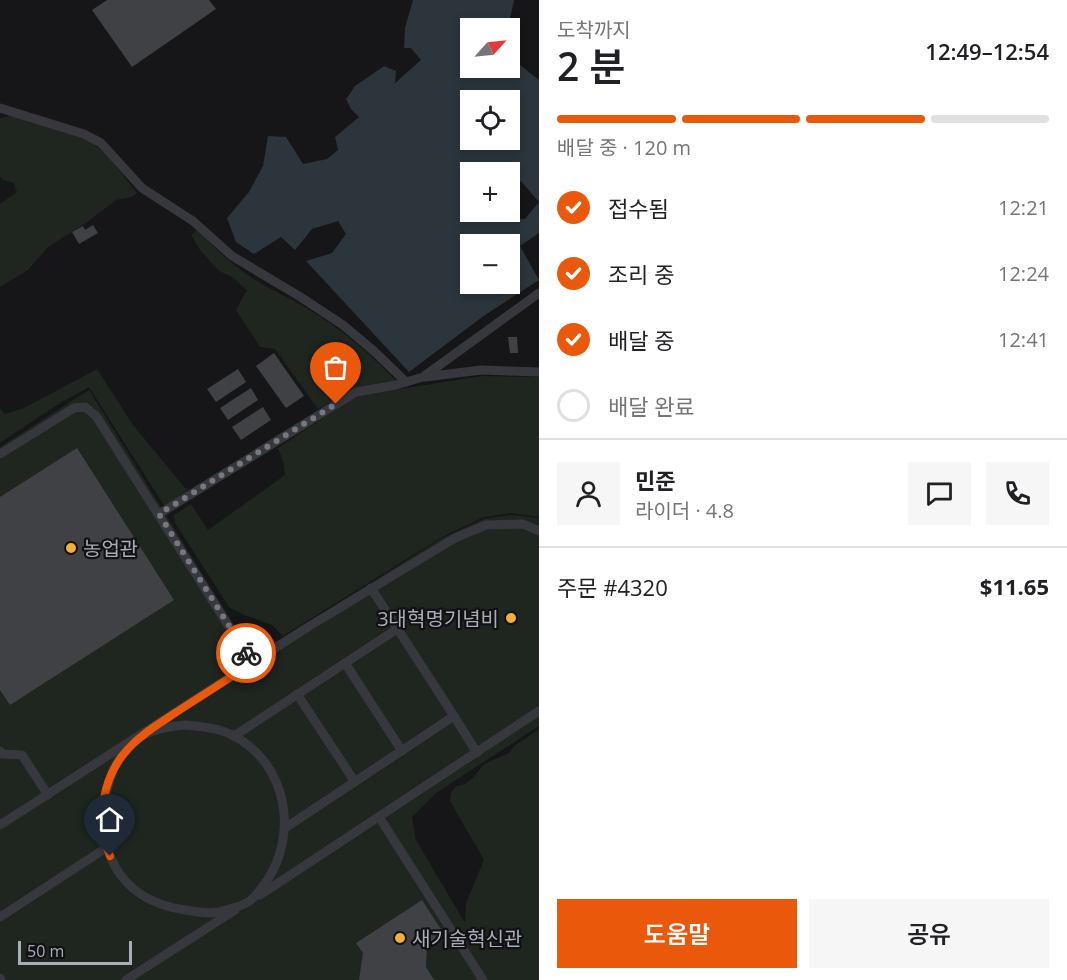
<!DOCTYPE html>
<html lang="ko">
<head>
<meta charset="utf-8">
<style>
	body { margin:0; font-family:"Open Sans","Noto Sans KR",sans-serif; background:#f6f6f6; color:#202124; height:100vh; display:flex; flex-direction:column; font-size:22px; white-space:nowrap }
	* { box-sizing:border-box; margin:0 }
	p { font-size:20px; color:#757577 }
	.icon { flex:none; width:33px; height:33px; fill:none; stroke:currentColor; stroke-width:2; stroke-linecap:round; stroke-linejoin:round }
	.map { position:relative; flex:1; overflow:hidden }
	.drawer { display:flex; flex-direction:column; background:#fff; width:528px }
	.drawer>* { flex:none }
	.needle { width:39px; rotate:63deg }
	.tools { position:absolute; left:460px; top:18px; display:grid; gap:12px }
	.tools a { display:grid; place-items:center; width:60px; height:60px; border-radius:0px; background:#fff; box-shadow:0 3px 9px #0003; font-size:30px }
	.scale { position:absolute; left:18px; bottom:15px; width:114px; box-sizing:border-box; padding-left:6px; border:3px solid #a8adb8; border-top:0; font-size:16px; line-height:21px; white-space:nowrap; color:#a8adb8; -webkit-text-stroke:4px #111113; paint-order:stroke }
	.pin { position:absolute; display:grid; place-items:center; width:51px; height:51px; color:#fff; margin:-62px -26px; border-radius:50% 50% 50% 0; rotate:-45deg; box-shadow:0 0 6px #0007 }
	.pin .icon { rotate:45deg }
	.courier { position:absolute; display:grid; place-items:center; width:60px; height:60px; margin:-30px; border:4px solid #ea580c; border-radius:50%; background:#fff; color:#222; box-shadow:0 2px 8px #0007 }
	.summary em { font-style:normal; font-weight:600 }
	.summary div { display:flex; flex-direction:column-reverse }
	.summary { display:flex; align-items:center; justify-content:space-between; height:102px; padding:0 18px }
	h1 { font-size:39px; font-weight:600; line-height:45px }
	.bar { display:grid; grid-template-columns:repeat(4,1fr); gap:9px 6px; align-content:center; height:72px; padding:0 18px }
	.bar i { height:8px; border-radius:4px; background:#e0e0e0 }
	.bar .on { background:#ea580c }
	.bar p { grid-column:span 4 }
	.line { display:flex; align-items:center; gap:15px; padding:0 18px; border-top:2px solid #e0e0e0 }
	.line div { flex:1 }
	.round { display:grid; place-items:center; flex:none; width:63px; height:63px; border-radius:0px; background:#f6f6f6 }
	ol { padding:0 18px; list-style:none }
	li { display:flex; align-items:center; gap:18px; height:66px }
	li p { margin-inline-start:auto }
	li .icon { padding:6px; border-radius:50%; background:#ea580c; color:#fff; stroke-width:4 }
	li:last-child { color:#757577 }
	li i { width:33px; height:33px; border:3px solid #e0e0e0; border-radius:50% }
	.cta { display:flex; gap:12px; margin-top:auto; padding:12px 18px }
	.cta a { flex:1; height:69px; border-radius:0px; background:#ea580c; color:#fff; font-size:24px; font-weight:600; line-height:69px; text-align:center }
	.cta a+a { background:#f6f6f6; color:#202124 }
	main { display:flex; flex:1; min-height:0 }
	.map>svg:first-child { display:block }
	.green { fill:#1e261f }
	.water { fill:#2c353c; fill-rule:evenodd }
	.building { fill:#404145 }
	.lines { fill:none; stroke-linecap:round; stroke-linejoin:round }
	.lane { stroke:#37383d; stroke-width:9 }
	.done { stroke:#757880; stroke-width:6; stroke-dasharray:0 10.8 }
	.route { stroke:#ea580c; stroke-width:8 }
	.poi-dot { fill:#f2b134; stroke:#111113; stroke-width:2 }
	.labels { text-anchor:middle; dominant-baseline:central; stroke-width:4.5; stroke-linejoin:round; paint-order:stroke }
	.poi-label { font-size:20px; fill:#a8adb8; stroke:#111113; text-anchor:start }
</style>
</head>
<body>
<main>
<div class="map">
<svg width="539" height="980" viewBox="0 0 539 980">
	<rect width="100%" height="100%" fill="#161618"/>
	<!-- green -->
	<g class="green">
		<path d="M10,116c22,2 70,17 87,31 16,12 27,31 40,46l-5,4 -16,3 -30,23 -38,24 -20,23 -28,17v-83l17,-12 -3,-9 -11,-3 -3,-4v-58z"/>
		<path d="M197,230c19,19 37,37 60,51 16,10 33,17 49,27 35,20 62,44 90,73 -31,2 -52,14 -78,28l-43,-60 -15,-2 -24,-37 11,-20 -15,-13 -13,-6 -19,-21 -9,-15z"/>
		<path d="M97,369l36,56 52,63 4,1 -24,18 -76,-120 -29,16 -60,40v-35l5,6 19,-6z"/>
		<path d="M482,376l57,1v140l-28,-4 -27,4 -42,20 -159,99 -11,-11 -28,-10 -15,-8 -54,-84 -1,-8 17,-11 17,26 77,-55 -1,-11 -6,-16 78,-52z"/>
		<path d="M89,390l146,237 20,15 23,-1 164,-103 42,-19 26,-4 29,3v208l-103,67 -24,24 4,23 49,83 1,-20 18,-43 -34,-59 1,-9 6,-6 8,-2 8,-6 11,-14 25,-11 5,-7 25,-17v251h-539v-533z"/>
	</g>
	<!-- water -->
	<path class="water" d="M413,0h101l-5,23 10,14 1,28 19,15v153l-19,13 19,34 -54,35 -76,57 -103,-111 26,-8 14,-19 -8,-13 -26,8 -17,21 -14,-13 -27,17 -18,-12 -9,-24 22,-26 14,-26 5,-30 18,1 17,27 24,-5 11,-9 -3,-13 24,-20 -8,-8 -5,-10 9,-13 29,-20 12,5 -1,12 26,-23 -10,-12h-7l1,-20zM471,28h39v40h-39zM471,100h39v40h-39zM471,172h39v16l11,-7 18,21 -14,17h-19l-2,-7h-33zM471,244h39v40h-39z"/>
	<!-- building -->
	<g class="building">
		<path d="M107,0h102l7,9 -84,58 -40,-57z"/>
		<path d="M93,225l5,8 -19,11 -7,-12 11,-6 2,4z"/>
		<path d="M508,337h9l1,16h-8z"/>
		<path d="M274,353l30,43 -18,12 -30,-42z"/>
		<path d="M238,369l8,13 -30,20 -9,-13z"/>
		<path d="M251,388l7,12 -30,20 -8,-12z"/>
		<path d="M263,407l8,13 -30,20 -9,-13z"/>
		<path d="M77,448l97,152 -164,105 -10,-15v-193z"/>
		<path d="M422,900l22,34 -17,10 -1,23 8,13h-75l4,-27 -7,-10z"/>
	</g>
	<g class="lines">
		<!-- lane -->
		<g class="lane">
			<path d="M0,108l84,26 17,9 41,45 51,33 39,35 67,40 44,29 32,27 31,30"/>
			<path d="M425,377l56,-7 58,2"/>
			<path d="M0,454l74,-46 11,-1 11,9 156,247"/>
			<path d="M159,514l197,-122 40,-7 27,-8 116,-84"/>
			<path d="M345,663l57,88"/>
			<path d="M297,694l58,88"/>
			<path d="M454,716l23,37"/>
			<path d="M186,725c16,2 34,3 48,11 53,28 65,98 32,146 -5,6 -11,16 -18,20 -8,5 -21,8 -30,10 -11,2 -21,0 -32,-2 -70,-9 -96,-67 -76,-131 4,-15 17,-36 32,-43 12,-7 30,-10 44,-11z"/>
			<path d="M234,736l163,-107"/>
			<path d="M0,751l2,3 20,1 26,40"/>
			<path d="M379,817l104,163"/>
			<path d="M0,825l308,-198 147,-89 31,-13 37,-1 16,7"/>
			<path d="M285,828l169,-112 -83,-128"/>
			<path d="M260,895l279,-184"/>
			<path d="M0,917l106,-69"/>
			<path d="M0,978l1,2"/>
			<path d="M126,980l109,-70"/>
		</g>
	</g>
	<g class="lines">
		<!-- done -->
		<path class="done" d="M246,653l-87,-139 177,-110"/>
		<!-- route -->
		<path class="route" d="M110,856c-15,-34 -8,-79 18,-107 13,-15 31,-25 47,-36 26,-17 52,-33 77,-50l-6,-10"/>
	</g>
	<!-- markers -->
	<g class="poi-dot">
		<circle cx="71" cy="548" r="6"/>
		<circle cx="511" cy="618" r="6"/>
		<circle cx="400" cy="938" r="6"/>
	</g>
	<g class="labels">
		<!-- poi labels -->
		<g class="poi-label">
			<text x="83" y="548">농업관</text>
			<text x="499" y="618" text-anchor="end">3대혁명기념비</text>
			<text x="412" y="938">새기술혁신관</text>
		</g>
	</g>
</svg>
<div class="tools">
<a><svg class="needle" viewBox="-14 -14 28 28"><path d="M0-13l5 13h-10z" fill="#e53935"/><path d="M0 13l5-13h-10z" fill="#757577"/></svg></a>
<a><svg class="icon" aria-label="locate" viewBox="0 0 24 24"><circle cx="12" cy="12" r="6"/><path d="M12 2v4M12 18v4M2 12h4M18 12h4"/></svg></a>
<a>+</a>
<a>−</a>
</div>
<div class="scale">50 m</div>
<div class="pin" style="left:336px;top:404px;background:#ea580c"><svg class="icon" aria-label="bag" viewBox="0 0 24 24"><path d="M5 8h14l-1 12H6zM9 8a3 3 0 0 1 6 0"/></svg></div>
<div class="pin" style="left:110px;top:856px;background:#1f2937"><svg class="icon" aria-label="home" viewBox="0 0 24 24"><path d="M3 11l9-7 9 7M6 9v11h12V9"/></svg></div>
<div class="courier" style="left:246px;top:653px"><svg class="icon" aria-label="bike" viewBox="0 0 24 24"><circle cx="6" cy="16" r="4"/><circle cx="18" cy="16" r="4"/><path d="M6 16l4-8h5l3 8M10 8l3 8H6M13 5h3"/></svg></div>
</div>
<section class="drawer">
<div class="summary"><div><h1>2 분</h1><p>도착까지</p></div><em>12:49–12:54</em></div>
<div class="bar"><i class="on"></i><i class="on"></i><i class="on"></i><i></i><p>배달 중 · 120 m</p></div>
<ol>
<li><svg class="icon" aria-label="check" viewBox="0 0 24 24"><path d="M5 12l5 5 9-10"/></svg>접수됨<p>12:21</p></li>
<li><svg class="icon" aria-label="check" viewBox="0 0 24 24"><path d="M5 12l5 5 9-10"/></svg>조리 중<p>12:24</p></li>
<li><svg class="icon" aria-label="check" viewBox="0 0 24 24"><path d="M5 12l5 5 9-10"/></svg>배달 중<p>12:41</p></li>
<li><i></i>배달 완료</li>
</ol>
<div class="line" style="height:108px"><a class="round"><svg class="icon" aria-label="person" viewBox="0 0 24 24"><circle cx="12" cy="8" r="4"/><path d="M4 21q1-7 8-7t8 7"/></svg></a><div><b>민준</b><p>라이더 · 4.8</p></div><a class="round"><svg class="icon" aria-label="chat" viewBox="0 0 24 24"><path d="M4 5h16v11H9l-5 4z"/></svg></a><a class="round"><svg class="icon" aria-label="phone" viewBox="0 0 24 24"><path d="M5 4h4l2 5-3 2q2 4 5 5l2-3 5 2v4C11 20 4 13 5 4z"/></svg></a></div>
<div class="line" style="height:78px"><div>주문 #4320</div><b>$11.65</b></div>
<div class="cta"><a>도움말</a><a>공유</a></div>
</section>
</main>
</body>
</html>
